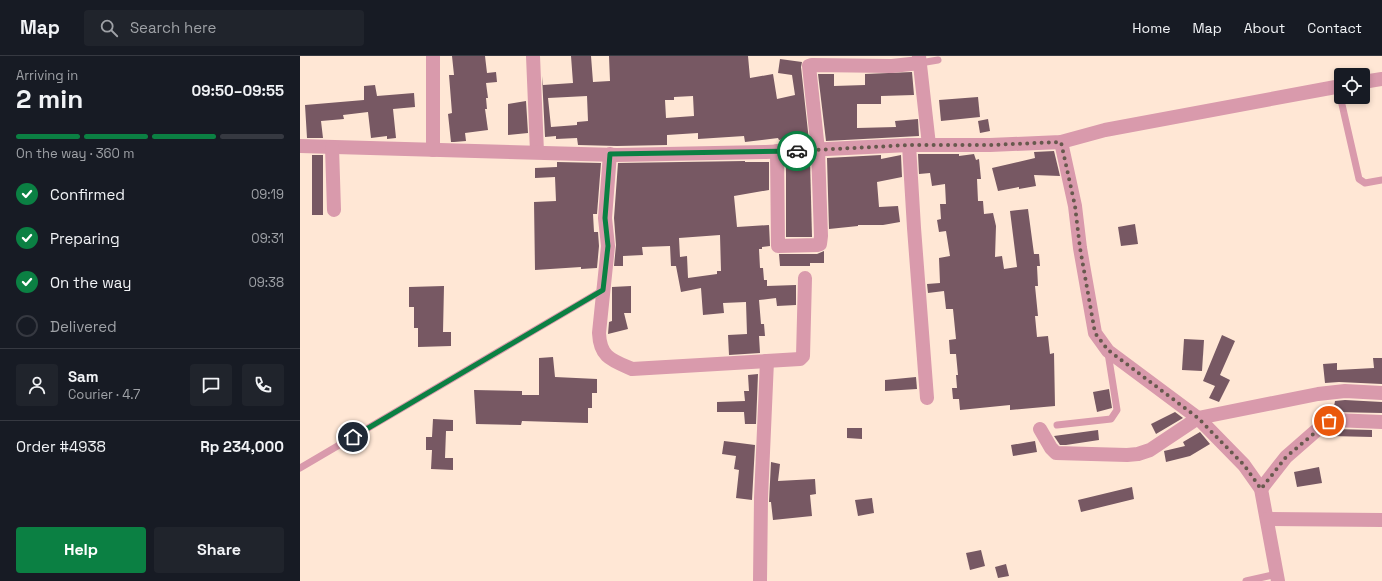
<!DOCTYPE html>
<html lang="en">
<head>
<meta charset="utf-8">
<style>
	body { margin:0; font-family:"Space Grotesk",sans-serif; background:#20242c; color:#f1f3f6; height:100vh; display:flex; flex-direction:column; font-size:15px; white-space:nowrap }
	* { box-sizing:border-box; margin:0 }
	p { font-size:13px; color:#9ea1a6 }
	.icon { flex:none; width:22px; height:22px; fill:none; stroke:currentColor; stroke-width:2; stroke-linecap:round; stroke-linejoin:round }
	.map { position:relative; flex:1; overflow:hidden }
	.details { display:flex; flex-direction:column; background:#171b24; width:300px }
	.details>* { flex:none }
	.tools { position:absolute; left:1034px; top:12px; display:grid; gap:8px }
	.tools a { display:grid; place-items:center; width:36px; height:36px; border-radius:4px; background:#171b24; box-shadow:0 2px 6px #0003; font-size:20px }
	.pin { position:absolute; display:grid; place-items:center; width:34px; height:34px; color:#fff; margin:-17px; border:2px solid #fff; border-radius:50%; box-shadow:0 1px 4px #0007 }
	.courier { position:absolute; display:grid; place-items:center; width:40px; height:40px; margin:-20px; border:3px solid #0b8043; border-radius:50%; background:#fff; color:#222; box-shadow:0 1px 5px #0007 }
	.head em { font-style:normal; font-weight:700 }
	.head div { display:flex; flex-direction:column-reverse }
	.head { display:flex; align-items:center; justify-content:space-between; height:68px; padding:0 16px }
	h1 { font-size:26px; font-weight:700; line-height:30px }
	.bar { display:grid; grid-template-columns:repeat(4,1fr); gap:6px 4px; align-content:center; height:48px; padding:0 16px }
	.bar i { height:5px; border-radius:3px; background:#363941 }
	.bar .active { background:#0b8043 }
	.bar p { grid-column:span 4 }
	.line { display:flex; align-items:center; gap:10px; padding:0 16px; border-top:1px solid #363941 }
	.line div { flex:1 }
	.round { display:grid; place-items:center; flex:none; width:42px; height:42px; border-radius:4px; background:#20242c }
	ol { padding:0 16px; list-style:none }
	li { display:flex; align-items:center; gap:12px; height:44px }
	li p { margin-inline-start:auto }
	li .icon { padding:4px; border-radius:50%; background:#0b8043; color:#fff; stroke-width:4 }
	li:last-child { color:#9ea1a6 }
	li i { width:22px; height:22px; border:2px solid #363941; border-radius:50% }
	.button { display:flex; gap:8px; margin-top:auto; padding:8px 16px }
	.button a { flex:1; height:46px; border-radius:4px; background:#0b8043; color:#fff; font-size:16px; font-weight:700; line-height:46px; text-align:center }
	.button a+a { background:#20242c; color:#f1f3f6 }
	header { display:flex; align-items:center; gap:24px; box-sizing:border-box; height:56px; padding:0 20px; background:#171b24; border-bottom:1px solid #363941 }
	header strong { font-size:19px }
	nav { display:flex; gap:22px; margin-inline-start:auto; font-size:14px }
	.search { width:280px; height:36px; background:#20242c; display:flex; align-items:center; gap:10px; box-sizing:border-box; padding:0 14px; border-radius:4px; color:#9ea1a6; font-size:15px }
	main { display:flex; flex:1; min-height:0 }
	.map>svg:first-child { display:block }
	.building { fill:#775863; fill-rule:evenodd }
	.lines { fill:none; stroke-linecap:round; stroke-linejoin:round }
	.service { stroke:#d99aac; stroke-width:7 }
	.minor { stroke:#d99aac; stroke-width:14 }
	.done { stroke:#68594e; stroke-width:4; stroke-dasharray:0 7.2 }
	.route { stroke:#0b8043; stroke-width:5 }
</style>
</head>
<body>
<header>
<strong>Map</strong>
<div class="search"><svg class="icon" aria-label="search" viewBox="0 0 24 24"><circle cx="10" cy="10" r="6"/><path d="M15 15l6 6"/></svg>Search here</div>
<nav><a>Home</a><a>Map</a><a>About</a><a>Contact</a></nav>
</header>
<main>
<section class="details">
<div class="head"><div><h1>2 min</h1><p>Arriving in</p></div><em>09:50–09:55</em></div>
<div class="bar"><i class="active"></i><i class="active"></i><i class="active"></i><i></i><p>On the way · 360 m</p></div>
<ol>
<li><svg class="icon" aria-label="check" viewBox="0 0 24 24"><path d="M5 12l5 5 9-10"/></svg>Confirmed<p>09:19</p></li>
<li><svg class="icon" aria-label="check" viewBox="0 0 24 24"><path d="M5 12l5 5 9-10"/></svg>Preparing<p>09:31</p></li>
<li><svg class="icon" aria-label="check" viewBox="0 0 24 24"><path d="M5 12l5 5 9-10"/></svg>On the way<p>09:38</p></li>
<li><i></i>Delivered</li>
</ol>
<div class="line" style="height:72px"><a class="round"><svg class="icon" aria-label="person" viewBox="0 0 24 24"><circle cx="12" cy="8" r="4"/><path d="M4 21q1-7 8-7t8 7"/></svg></a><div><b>Sam</b><p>Courier · 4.7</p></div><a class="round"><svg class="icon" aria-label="chat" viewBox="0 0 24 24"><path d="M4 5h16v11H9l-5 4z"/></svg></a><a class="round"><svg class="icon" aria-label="phone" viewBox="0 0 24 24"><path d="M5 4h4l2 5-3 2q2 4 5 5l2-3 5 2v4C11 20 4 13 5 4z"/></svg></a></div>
<div class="line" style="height:52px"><div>Order #4938</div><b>Rp 234,000</b></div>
<div class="button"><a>Help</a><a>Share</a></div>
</section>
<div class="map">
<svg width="1082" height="525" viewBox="0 0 1082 525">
	<rect width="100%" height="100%" fill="#ffe7d5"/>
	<!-- building -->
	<g class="building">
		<path d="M152,0h33l2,17 9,-1 1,10 -11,1 2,15h-2l1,11h-2l3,21 -23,3 1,8 -12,1h-3l-3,-28 4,-1 -3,-38h5z"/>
		<path d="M271,0h20l2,26 17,-1 -1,-25h139l2,22 23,-4 4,25 18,-4 -3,-20 -14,-2 2,-14 22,3 -1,5 8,74 -7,1 -1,-4 -12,3v-3l-10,2 -1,-2 -33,4 -1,-6 -46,3v-6l-31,2v10l-50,1 -39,-1 -1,-7 -21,1v-3l-11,1 -3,-61 1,9 30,-2zM287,40l1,25 -11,1v3l-26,2 -3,-29zM393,40l1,20 -28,2 -1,-18h9v-3z"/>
		<path d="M612,16l2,23 -33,1v8h-24v24l39,-1 -1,-6 23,-2 1,17 -93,5 -8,-67h16v12l31,-1v-11z"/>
		<path d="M75,29l2,11 37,-3 1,14 -22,2 3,29 -9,1v-3l-16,2 -3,-26 -25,3 1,4 -23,2 2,17h-16l-2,-33 59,-5v-14z"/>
		<path d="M678,41l2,20 -39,4 -2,-21z"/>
		<path d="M226,45l2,32 -20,2v-31z"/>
		<path d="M688,63l2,12 -10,2 -2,-12z"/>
		<path d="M754,95l6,25 -26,-1 2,11 -17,3v-2l-21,4 -6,-23 43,-10 -1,-6z"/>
		<path d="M618,98h41v2l15,-2 2,6 3,-1 2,20h-4l1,22h5l1,13 9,-1 3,13 -1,31 7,-1 2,13 13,-2 -7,-56 18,-2 6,45h5l1,12h-3l1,20h-3l3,30h-3l2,21 11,-1 2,18 4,-1 1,53 -45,4v-5l-50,5 -1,-11h-6l-1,-11h5l-1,-13h2l-2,-21h-6l-1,-14 7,-1 -3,-30h-7l-2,-18 -16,2 -1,-9 13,-1 -1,-25 11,-2 -4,-25 -7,1 -2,-12 4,-1 -1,-15h6l-1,-20 -13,2 -2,-13 -11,1z"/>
		<rect x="12" y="99" width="11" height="60"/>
		<path d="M581,99v4l20,-4 1,22 -25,5 2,25 19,-1 2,16 -17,3h-25v1l-29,3 -2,-71z"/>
		<path d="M510,103l2,78h-26v-77z"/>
		<path d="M445,105v1h24v28l-35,6 3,31 32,-2 1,21 -8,1v2h-3l1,19h3l1,12h3v6l29,-1v20l-19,1 -1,-8 -17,2 2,24h3l1,12h-6l1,17 -31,2 -1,-20 19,-1 -1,-32 -23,1 1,10 -21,2 -2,-27 -20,4 -5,-26h-5l-1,-20 -28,1 1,8 -20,1v10h-9l2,-21 -2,-27 4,-55zM420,179l1,36h-4v3l-29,4 -1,-22 -7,1 -1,-19z"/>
		<path d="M257,106l44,1 -4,51h-4l1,18h4l1,14 -2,22 -16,1v-2l-46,3 -1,-68 22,-1 -1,-24 -20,1v-10l22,-1z"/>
		<path d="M835,168l3,20 -17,2 -3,-19z"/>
		<path d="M524,195v12h-14v3h-30l-1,-12h38z"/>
		<path d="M144,230l-1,46h8v14l-33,1v-19h-4v-21h-5v-20z"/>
		<path d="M331,230v27h-7l4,16 -20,5 1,-12 3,-1v-34z"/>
		<path d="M922,279l13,6 -15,34 10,5 -11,22 -10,-4 6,-12 -12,-5z"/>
		<path d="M884,283l20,1 -2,31 -20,-1z"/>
		<path d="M253,301l2,20 42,2v14h-5v15h-4v15l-66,-2 -1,4 -45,-1 -2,-34 48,1v4h17v-37z"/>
		<path d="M1073,302h9v26l-43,-2 -14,1 -2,-19 14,-1v7l37,-2z"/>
		<path d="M458,318l-2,50h-11l-1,-12h-27v-10l28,-1 -1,-10h5l-1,-16z"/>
		<path d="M616,321l1,12 -32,2v-11z"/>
		<path d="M809,333l3,19 -15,4 -4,-20z"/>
		<path d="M1045,344l37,2v11l-49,-1 2,-11z"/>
		<path d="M875,356l8,6 -27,16 -5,-10z"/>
		<path d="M133,363l20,1v11h-7l-1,27h8v12l-22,-1 1,-19h-6v-13h6z"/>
		<path d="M547,372h15v11l-15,-1z"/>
		<path d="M1035,373l37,1v7l-42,-1 1,-6z"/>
		<path d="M798,374l1,10 -33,5h-6l-6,-9z"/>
		<path d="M900,376l10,12 -20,12 -24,6 -2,-11 21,-5 -2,-4z"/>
		<path d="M424,385l31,4 -3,55 -16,-2 3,-28 -5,-1 2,-13 -14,-2z"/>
		<path d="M735,385l2,11 -24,4 -2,-11z"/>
		<path d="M471,406l9,2 -2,17 37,-2 1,15 -6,1 2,21 -39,4 -2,-18h-2z"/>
		<path d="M1019,411l3,16 -25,4 -3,-15z"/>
		<path d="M832,431l2,12 -53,13 -3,-12z"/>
		<path d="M572,442l2,15 -16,3 -3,-16z"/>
		<path d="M681,494l4,16 -15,4 -4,-17z"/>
		<path d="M706,508l3,12 -11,2 -3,-11z"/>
	</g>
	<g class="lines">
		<!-- service -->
		<g class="service">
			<path d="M620,7l18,-3"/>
			<path d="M1038,31l21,92 6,4 17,-3"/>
			<path d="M757,369l54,-6 6,-9 -9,-57"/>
			<path d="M0,412l303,-178"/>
			<path d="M946,525l31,-7"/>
		</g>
		<!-- minor -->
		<g class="minor">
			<path d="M233,0l4,96"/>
			<path d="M619,0l10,89"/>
			<path d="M1063,26l19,-3"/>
			<path d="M761,86l14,64 5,42 15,85 13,18 90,67 46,47 17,24 17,92"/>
			<path d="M609,89l5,83 13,170"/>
			<path d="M0,90l317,9 149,-3 143,-7h81l71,-3 44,-12 236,-44"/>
			<path d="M32,91l2,63"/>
			<path d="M133,94v-94"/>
			<path d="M477,95l1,95 39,-1 3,-1 1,-8 -3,-86 -9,-84 3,-1 80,1 28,-3"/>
			<path d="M310,98l-5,64 3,28 -9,87c1,24 12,27 33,36l168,-10 3,-3 2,-78"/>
			<path d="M740,373l11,19 5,5 71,2 11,-1 12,-4 48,-32 120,-24 27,-3 37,2"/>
			<path d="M961,433l25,-32 40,-35 8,-2 48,2"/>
			<path d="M967,463l115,1"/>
			<path d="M460,525l1,-83 6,-137"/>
		</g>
	</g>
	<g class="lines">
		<!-- done -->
		<path class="done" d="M497,95l112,-6h81l71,-3 14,64 5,42 15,85 13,17 90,68 46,47 17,24 25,-32 43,-36"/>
		<!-- route -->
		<path class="route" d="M53,381l250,-147 5,-44 -3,-28 5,-64 187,-3"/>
	</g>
</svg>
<div class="tools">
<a><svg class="icon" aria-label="locate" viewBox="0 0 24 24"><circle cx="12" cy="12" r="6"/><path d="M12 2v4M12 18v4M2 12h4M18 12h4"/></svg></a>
</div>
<div class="pin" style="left:1029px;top:365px;background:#ea580c"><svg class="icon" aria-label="bag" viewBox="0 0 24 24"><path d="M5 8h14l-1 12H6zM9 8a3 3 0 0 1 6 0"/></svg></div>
<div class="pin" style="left:53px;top:381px;background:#1f2937"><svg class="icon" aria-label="home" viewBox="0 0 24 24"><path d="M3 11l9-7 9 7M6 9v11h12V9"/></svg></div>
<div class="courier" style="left:497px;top:95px"><svg class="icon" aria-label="car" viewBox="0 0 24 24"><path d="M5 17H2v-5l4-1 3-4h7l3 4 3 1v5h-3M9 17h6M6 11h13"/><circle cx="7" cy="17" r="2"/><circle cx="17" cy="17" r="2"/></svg></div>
</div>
</main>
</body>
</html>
